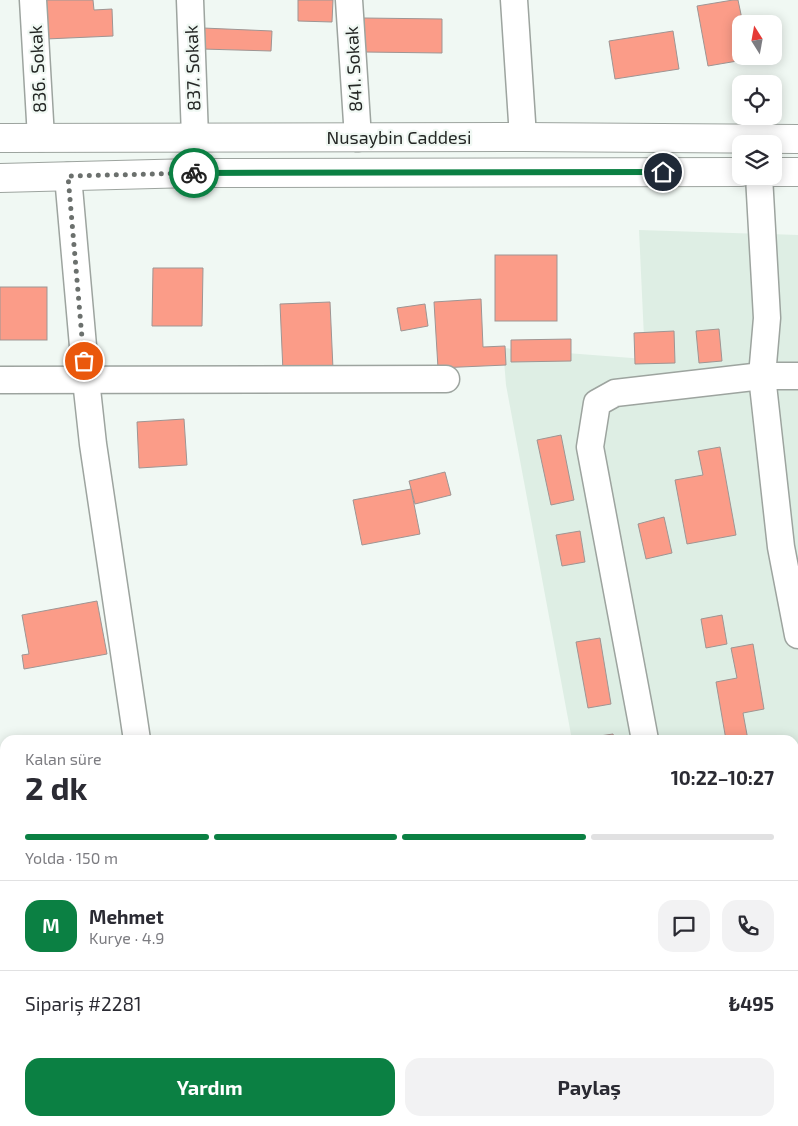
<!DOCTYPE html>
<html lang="tr">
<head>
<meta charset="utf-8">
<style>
	body { margin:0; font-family:"Exo 2",sans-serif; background:#f2f2f3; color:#2b2b33; height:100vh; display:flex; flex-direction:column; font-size:19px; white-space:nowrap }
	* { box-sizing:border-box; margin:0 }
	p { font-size:16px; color:#7c7c81 }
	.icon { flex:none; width:28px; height:28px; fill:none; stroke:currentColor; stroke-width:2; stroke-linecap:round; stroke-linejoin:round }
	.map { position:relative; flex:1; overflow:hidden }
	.side { position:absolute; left:0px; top:735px; width:799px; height:391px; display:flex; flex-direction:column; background:#fff; border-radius:15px 15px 0 0; box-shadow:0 2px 12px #0003 }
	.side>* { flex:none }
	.needle { width:32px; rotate:349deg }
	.controls { position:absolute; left:732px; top:15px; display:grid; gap:10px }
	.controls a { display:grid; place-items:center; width:50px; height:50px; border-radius:10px; background:#fff; box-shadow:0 2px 12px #0003; font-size:25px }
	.pin { position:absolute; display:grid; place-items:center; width:42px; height:42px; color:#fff; margin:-21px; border:2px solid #fff; border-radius:50%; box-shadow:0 1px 5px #0007 }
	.courier { position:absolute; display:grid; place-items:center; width:50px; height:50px; margin:-25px; border:4px solid #0b8043; border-radius:50%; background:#fff; color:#222; box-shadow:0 1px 6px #0007 }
	.headline em { font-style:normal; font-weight:700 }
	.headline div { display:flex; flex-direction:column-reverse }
	.headline { display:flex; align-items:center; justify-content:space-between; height:85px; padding:0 25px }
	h1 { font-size:32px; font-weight:700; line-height:38px }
	.bar { display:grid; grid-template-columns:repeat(4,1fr); gap:8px 5px; align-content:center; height:60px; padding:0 25px }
	.bar i { height:6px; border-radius:4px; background:#e1e1e2 }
	.bar .current { background:#0b8043 }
	.bar p { grid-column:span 4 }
	.line { display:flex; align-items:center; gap:12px; padding:0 25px; border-top:1px solid #e1e1e2 }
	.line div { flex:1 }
	.round { display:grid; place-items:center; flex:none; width:52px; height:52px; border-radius:15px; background:#f2f2f3 }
	.primary-button { display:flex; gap:10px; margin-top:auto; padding:10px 25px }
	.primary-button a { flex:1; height:58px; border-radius:15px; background:#0b8043; color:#fff; font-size:20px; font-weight:700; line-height:58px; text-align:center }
	.primary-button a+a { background:#f2f2f3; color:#2b2b33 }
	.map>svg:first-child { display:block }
	.built { fill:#deeee4 }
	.building { fill:#fb9c88; stroke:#9e9593 }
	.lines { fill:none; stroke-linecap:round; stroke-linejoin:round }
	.minor-casing { stroke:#9da49f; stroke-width:29 }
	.highway-casing { stroke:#9da49f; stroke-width:30 }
	.minor { stroke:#fff; stroke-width:26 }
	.highway { stroke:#fff; stroke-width:28 }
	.done { stroke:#6b706d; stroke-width:5; stroke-dasharray:0 9 }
	.route { stroke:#0b8043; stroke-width:6 }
	.labels { text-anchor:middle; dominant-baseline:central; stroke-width:4.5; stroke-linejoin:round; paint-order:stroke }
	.street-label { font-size:18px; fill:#242725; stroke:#f0f8f3 }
</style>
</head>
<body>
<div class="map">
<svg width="798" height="1126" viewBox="0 0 798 1126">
	<rect width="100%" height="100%" fill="#f0f8f3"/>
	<!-- built -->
	<path class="built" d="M639,230l159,5v891h-151l-1,-5h148v-381h-222l-66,-355 -3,-37 142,11z"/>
	<!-- building -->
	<g class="building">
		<path d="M45,0h48l1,10 18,-1 1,27 -67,3z"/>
		<path d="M298,0h35l-1,22 -34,-1z"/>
		<path d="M733,0h5l5,24h-2v32h8v3l-41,7 -11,-60z"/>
		<path d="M364,18l78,1v34l-78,-1z"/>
		<path d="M203,28l69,3 -1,20 -69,-2z"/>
		<path d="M673,31l6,38 -64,10 -6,-38z"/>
		<rect x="495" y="255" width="62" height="66"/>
		<path d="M153,268h50l-1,58h-50z"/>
		<rect x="0" y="287" width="47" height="53"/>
		<path d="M481,299l2,48 22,-1 1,19 -68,3 -4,-66z"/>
		<path d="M330,302l3,67 -50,3 -3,-68z"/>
		<path d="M425,304l3,22 -27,5 -4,-23z"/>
		<path d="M719,329l3,32 -23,2 -3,-32z"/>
		<path d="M674,331l1,32 -40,1 -1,-31z"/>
		<path d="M571,339v22l-60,1v-22z"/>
		<path d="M184,419l3,46 -48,3 -2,-46z"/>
		<path d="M561,435l13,65 -23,5 -14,-65z"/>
		<path d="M720,447l16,88 -49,9 -12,-64 28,-5 -5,-24z"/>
		<path d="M445,472l6,23 -36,9 -6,-23z"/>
		<path d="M411,489l9,45 -58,11 -9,-45z"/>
		<path d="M664,517l8,36 -26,6 -8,-35z"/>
		<path d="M580,531l5,31 -23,4 -6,-31z"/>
		<path d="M97,601l10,53 -83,15 -2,-14 7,-1 -7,-39z"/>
		<path d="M722,615l5,29 -21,4 -5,-29z"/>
		<path d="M600,638l11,66 -23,4 -12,-66z"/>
		<path d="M753,644l11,65 -21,4 5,27h-22l-10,-58 21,-4 -6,-30z"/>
		<path d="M613,734l2,6h-21l-1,-3z"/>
		<path d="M798,834v21l-4,1v-21z"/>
		<path d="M794,902h4v21l-4,1z"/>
		<path d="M798,972v49h-4v-48z"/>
	</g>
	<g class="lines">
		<defs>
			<g id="minor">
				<path d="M33,0l8,138"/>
				<path d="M190,0l5,137"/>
				<path d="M349,0l9,138"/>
				<path d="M514,0l9,137"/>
				<path d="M68,176l18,204 7,64 44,296"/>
				<path d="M759,176l8,142 -5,58 19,171 17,88"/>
				<path d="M0,380l446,-1"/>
				<path d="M645,740l-55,-293 7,-44 18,-10 147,-17h36"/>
				<path d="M794,766l4,-1"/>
				<path d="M794,1080h4"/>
			</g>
			<g id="highway">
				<path d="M0,138l523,-1 275,2"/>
				<path d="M774,172h24"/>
				<path d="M0,178l193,-5 548,-1"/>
			</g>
		</defs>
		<!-- minor casing -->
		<use href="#minor" class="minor-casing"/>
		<!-- highway casing -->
		<use href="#highway" class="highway-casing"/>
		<!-- minor -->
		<use href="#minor" class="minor"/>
		<!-- highway -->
		<use href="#highway" class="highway"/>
	</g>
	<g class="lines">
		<!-- done -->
		<path class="done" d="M84,361l-16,-185 126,-3"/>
		<!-- route -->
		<path class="route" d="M194,173l469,-1"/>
	</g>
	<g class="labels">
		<!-- street labels -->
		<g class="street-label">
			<text transform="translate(192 68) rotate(-92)">837. Sokak</text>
			<text transform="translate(37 69) rotate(-93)">836. Sokak</text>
			<text transform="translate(353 69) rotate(-93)">841. Sokak</text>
			<text x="399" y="137">Nusaybin Caddesi</text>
		</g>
	</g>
</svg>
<div class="controls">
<a><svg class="needle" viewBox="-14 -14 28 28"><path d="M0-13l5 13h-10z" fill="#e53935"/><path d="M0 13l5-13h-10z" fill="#7c7c81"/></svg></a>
<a><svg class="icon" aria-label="locate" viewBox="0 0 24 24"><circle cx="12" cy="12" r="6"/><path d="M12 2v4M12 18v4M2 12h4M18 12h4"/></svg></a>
<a><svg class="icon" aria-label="layers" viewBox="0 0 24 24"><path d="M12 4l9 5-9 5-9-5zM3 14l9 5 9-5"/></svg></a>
</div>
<div class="pin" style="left:84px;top:361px;background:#ea580c"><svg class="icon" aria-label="bag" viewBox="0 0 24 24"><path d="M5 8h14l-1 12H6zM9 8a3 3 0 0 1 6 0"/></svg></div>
<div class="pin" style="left:663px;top:172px;background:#1f2937"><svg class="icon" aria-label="home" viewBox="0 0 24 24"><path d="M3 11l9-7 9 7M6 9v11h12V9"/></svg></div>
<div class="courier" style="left:194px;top:173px"><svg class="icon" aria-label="bike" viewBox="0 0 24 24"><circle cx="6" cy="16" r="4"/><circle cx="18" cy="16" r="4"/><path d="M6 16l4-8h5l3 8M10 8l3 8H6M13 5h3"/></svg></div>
<section class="side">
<div class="headline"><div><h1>2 dk</h1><p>Kalan süre</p></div><em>10:22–10:27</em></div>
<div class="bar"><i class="current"></i><i class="current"></i><i class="current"></i><i></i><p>Yolda · 150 m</p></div>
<div class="line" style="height:90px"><b class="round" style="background:#0b8043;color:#fff">M</b><div><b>Mehmet</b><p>Kurye · 4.9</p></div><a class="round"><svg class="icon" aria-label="chat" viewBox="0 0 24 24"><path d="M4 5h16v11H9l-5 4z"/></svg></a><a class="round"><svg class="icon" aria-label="phone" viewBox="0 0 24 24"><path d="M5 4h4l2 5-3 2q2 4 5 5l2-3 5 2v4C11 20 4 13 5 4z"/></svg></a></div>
<div class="line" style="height:65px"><div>Sipariş #2281</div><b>₺495</b></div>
<div class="primary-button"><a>Yardım</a><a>Paylaş</a></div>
</section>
</div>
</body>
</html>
